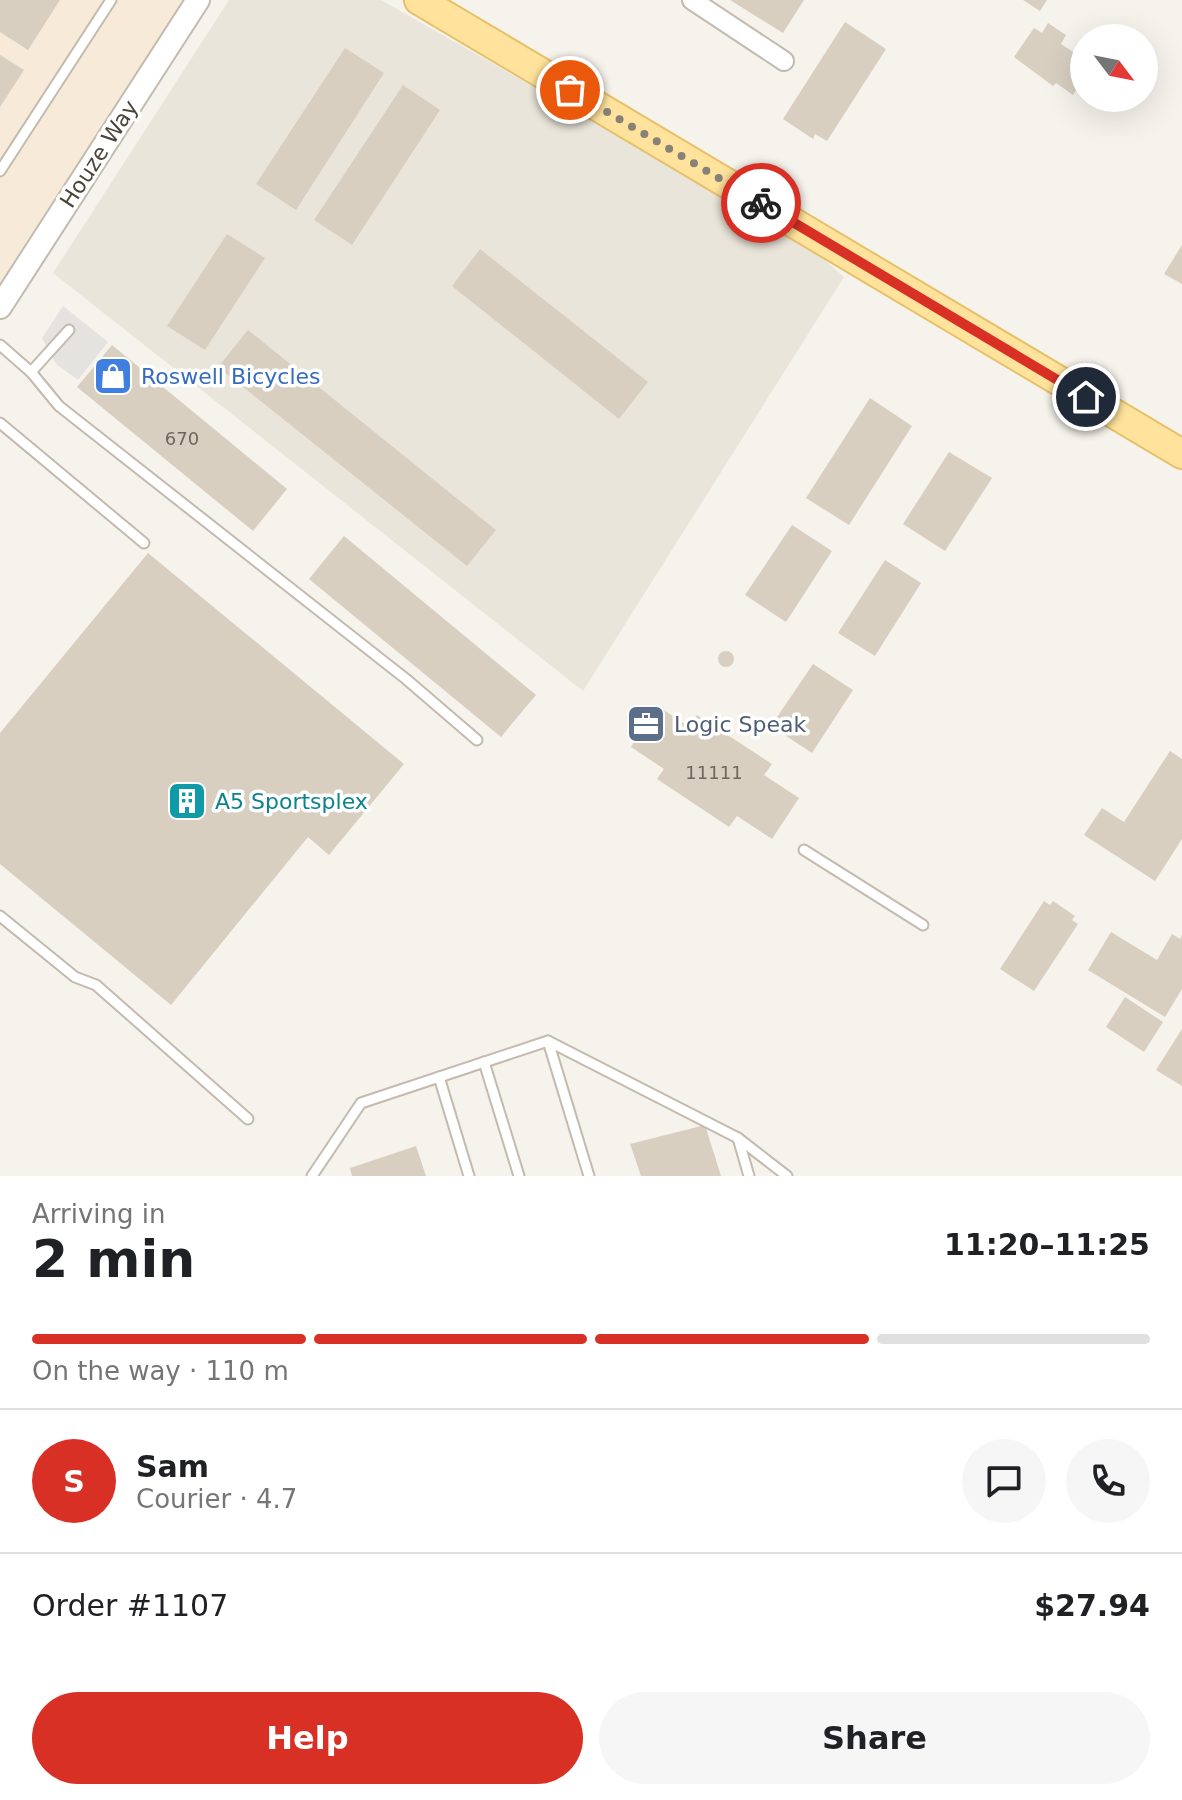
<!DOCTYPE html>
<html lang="en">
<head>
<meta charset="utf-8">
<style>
	body { margin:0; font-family:"DejaVu Sans",sans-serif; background:#f6f6f6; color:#202124; height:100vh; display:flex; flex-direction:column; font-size:30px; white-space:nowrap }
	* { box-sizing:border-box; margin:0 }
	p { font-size:26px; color:#757577 }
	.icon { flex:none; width:44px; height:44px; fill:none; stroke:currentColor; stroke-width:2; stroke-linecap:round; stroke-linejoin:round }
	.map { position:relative; height:1176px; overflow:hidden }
	.drawer { display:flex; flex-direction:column; background:#fff; flex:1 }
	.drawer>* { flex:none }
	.needle { width:52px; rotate:122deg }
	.tools { position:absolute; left:1070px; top:24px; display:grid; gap:16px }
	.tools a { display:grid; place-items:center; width:88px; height:88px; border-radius:50%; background:#fff; box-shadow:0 8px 32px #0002; font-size:40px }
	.pin { position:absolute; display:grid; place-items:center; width:68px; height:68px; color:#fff; margin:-34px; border:4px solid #fff; border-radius:50%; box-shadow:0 2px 8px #0007 }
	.courier { position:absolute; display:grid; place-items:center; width:80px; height:80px; margin:-40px; border:6px solid #d93025; border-radius:50%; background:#fff; color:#222; box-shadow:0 2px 10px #0007 }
	.overview em { font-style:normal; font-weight:600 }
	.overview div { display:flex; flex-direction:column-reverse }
	.overview { display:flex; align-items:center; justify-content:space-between; height:136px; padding:0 32px }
	h1 { font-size:52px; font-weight:600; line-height:60px }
	.bar { display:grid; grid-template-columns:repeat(4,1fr); gap:12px 8px; align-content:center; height:96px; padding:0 32px }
	.bar i { height:10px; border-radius:6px; background:#e0e0e0 }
	.bar .selected { background:#d93025 }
	.bar p { grid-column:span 4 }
	.line { display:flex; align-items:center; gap:20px; padding:0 32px; border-top:2px solid #e0e0e0 }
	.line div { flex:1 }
	.round { display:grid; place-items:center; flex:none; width:84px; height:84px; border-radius:42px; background:#f6f6f6 }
	.primary-button { display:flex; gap:16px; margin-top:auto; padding:16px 32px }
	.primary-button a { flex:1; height:92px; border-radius:48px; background:#d93025; color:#fff; font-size:32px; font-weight:600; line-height:92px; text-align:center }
	.primary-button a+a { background:#f6f6f6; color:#202124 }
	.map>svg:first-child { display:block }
	.residential { fill:#eae5da }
	.commercial { fill:#f7ead8 }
	.parking { fill:#e5e3e0 }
	.building { fill:#d8cfc1 }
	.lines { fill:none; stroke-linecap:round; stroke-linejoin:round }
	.service-casing { stroke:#c2bbae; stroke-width:13 }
	.minor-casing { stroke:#c2bbae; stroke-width:22 }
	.tertiary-casing { stroke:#c2bbae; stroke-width:26 }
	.primary-casing { stroke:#e6c16a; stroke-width:32 }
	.service { stroke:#fff; stroke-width:9 }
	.minor { stroke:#fff; stroke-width:18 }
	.tertiary { stroke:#fff; stroke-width:22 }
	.primary { stroke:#ffe39c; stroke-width:28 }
	.done { stroke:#878178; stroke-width:8; stroke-dasharray:0 14.4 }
	.route { stroke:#d93025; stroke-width:10 }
	.labels { text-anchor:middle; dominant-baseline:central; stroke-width:7; stroke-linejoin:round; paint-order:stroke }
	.number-label { font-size:18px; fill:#6e675b }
	.street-label { font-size:22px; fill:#4b4439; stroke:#fff }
	.shop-label { font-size:22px; fill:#366cbe; stroke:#fff; text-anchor:start }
	.service-label { font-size:22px; fill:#4e5e75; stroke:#fff; text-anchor:start }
	.culture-label { font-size:22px; fill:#0d838f; stroke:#fff; text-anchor:start }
</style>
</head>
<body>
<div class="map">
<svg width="1182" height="1176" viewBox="0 0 1182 1176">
	<rect width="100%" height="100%" fill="#f6f3ec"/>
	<!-- residential -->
	<path class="residential" d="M229,0h152l419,238 44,39 -261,414 -530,-418z"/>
	<!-- commercial -->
	<path class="commercial" d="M0,0h183l-183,282z"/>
	<!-- parking -->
	<path class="parking" d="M63,306l45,36 -30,38 -22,-16 -14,-26z"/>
	<!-- building -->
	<g class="building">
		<path d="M0,0h60l-32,50 -28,-18z"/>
		<path d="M730,0h74l-21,33z"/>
		<path d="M1023,0h24l-7,11z"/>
		<path d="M845,22l41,27 -59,92 -12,-7 -2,5 -30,-20z"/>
		<path d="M1048,23l18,12 -5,9 23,15v20l-11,16 -17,-12 -3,3 -39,-29 20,-29 8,5z"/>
		<path d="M345,48l39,25 -88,137 -40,-26z"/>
		<path d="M0,55l24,15 -24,37z"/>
		<path d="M403,85l37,25 -88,135 -38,-25z"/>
		<path d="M227,234l38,24 -60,92 -38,-24z"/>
		<path d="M1182,245v39l-18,-10z"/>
		<path d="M480,249l168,133 -29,37 -167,-133z"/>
		<path d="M248,330l248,200 -29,36 -249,-199z"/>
		<path d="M112,345l175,144 -34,42 -176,-144z"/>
		<path d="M870,398l42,28 -63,99 -43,-27z"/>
		<path d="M949,452l43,26 -47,73 -42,-27z"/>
		<path d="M792,525l40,26 -46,71 -41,-27z"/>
		<path d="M344,536l192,159 -35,42 -192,-158z"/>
		<path d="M148,553l256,211 -75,91 -21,-18 -137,168 -171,-141v-131z"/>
		<path d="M885,560l36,23 -46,73 -37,-23z"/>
		<circle cx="726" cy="659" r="8"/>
		<path d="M813,664l40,26 -41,63 -41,-27z"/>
		<path d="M658,706l31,21 8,-12 75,49 -8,11 35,23 -27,41 -35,-23 -8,11 -72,-48 7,-10 -33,-22z"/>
		<path d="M1170,751l12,8v80l-27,42 -71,-46 18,-27 22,14z"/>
		<path d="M1044,901l6,4 3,-4 22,15 -3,4 6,4 -44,67 -34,-22z"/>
		<path d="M1111,932l46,28 15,-26 8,5 2,-4v54l-17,28 -77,-47z"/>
		<path d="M1125,997l38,25 -19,30 -38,-25z"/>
		<path d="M1182,1029v57l-26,-16z"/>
		<path d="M705,1125l16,51h-80l-11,-32z"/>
		<path d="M416,1146l10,30h-74l-2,-8z"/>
	</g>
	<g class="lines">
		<defs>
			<g id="service">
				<path d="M0,171l111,-171"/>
				<path d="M0,345l31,27 28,34 347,273 71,61"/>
				<path d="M31,372l38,-42"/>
				<path d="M0,423l144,120"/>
				<path d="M804,850l119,75"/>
				<path d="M0,916l75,61 21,8 152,134"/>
				<path d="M548,1041l41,135"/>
				<path d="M484,1062l35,114"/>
				<path d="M439,1077l30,99"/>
				<path d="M738,1138l11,38"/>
				<path d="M312,1176l49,-73 187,-62 190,97 49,38"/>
			</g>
			<path id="minor" d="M692,0l92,61"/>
			<path id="tertiary" d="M0,307l198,-307"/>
			<path id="primary" d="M419,0l763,454"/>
		</defs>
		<!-- service casing -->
		<use href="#service" class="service-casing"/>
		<!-- minor casing -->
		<use href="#minor" class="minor-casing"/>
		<!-- tertiary casing -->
		<use href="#tertiary" class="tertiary-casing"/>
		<!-- primary casing -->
		<use href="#primary" class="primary-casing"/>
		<!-- service -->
		<use href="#service" class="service"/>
		<!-- minor -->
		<use href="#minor" class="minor"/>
		<!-- tertiary -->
		<use href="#tertiary" class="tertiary"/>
		<!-- primary -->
		<use href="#primary" class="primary"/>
	</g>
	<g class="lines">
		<!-- done -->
		<path class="done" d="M570,90l191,113"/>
		<!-- route -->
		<path class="route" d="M761,203l325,194"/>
	</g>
	<!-- icons -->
	<defs>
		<symbol id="shop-square" viewBox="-11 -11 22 22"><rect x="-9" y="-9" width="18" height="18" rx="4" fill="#3f7fe0" stroke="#fff"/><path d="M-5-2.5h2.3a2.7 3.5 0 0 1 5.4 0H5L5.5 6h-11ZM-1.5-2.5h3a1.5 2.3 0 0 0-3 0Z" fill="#fff"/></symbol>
		<symbol id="office-square" viewBox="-11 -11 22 22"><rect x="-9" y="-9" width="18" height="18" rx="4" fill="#5c6f8a" stroke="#fff"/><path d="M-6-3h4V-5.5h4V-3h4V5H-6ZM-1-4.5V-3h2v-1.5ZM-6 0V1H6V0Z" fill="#fff"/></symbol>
		<symbol id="building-square" viewBox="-11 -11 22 22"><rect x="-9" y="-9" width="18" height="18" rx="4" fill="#0f9aa8" stroke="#fff"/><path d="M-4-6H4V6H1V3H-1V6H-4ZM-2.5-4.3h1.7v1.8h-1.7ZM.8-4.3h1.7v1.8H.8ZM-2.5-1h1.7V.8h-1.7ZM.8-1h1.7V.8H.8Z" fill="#fff"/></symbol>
	</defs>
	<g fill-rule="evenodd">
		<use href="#shop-square" x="91" y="354" width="44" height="44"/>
		<use href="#office-square" x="624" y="702" width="44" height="44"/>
		<use href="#building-square" x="165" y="779" width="44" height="44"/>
	</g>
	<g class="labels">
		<!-- number labels -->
		<g class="number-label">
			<text x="182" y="438">670</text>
			<text x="714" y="772">11111</text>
		</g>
		<!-- street labels -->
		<g class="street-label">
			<text transform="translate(99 154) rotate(-57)">Houze Way</text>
		</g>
		<!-- shop labels -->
		<g class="shop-label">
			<text x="141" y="376">Roswell Bicycles</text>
		</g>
		<!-- service labels -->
		<g class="service-label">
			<text x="674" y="724">Logic Speak</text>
		</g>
		<!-- culture labels -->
		<g class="culture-label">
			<text x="215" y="801">A5 Sportsplex</text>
		</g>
	</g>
</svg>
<div class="tools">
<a><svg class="needle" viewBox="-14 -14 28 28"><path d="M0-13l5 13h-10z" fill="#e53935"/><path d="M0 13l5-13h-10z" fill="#757577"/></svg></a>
</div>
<div class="pin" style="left:570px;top:90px;background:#ea580c"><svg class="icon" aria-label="bag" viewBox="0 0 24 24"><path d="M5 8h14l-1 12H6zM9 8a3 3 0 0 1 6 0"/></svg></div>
<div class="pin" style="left:1086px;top:397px;background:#1f2937"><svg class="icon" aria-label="home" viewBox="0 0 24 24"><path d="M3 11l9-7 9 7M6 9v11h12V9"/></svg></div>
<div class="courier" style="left:761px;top:203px"><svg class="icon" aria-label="bike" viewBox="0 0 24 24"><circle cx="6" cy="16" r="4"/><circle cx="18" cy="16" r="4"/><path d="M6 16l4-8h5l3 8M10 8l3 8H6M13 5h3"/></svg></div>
</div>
<section class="drawer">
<div class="overview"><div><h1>2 min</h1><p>Arriving in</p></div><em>11:20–11:25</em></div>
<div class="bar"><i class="selected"></i><i class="selected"></i><i class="selected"></i><i></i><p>On the way · 110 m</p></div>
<div class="line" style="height:144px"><b class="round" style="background:#d93025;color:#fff">S</b><div><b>Sam</b><p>Courier · 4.7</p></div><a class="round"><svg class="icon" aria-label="chat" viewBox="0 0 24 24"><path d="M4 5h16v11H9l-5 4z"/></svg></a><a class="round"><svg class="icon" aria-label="phone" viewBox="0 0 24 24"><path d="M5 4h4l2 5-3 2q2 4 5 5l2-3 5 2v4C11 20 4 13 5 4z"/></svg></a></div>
<div class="line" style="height:104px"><div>Order #1107</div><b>$27.94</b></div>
<div class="primary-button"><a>Help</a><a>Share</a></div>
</section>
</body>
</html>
